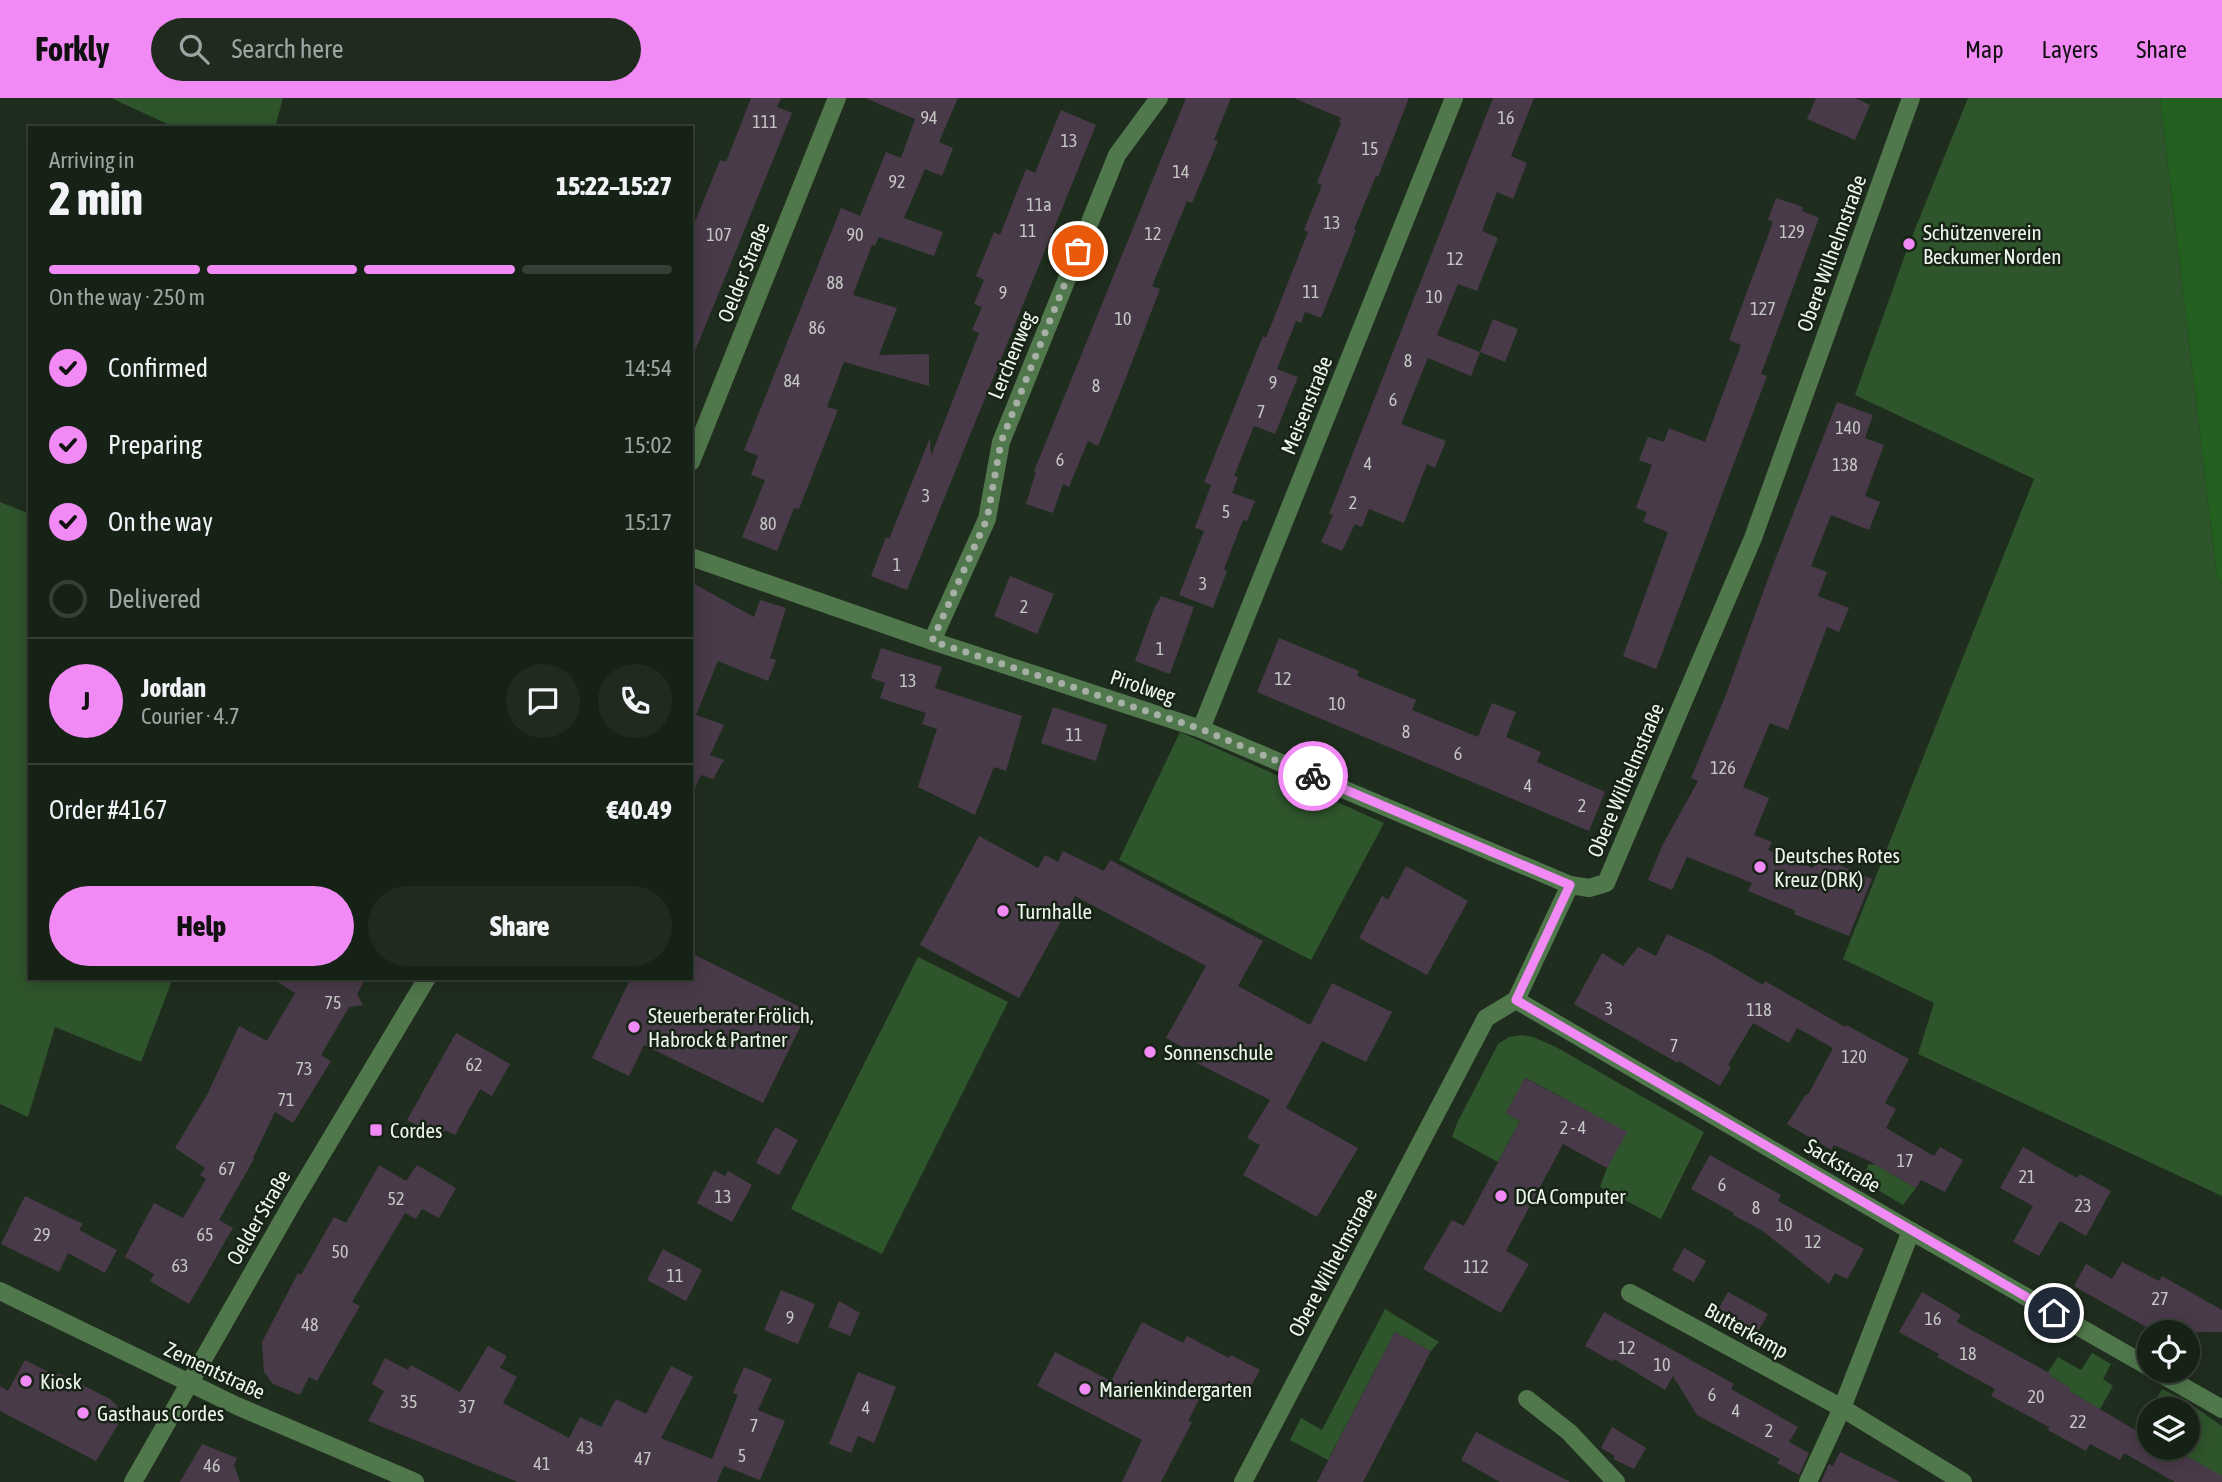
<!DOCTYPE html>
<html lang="en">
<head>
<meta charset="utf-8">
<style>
	body { margin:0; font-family:"Asap Condensed",sans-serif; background:#202a1f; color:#f1f3f6; height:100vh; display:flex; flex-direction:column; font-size:26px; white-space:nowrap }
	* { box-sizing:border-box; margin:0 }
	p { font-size:23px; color:#9ea4a1 }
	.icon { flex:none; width:38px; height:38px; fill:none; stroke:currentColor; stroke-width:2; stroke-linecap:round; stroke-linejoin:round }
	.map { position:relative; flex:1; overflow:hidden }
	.panel { position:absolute; left:28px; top:28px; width:665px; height:854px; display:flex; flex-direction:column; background:#172216; border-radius:0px; box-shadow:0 4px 18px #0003,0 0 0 2px #363f35 }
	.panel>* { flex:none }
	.tools { position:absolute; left:2137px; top:1222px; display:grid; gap:14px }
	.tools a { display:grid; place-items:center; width:63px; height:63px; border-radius:50%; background:#172216; box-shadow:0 4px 18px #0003,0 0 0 2px #363f35; font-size:35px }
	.pin { position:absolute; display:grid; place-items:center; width:60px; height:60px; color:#fff; margin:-30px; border:4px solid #fff; border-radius:50%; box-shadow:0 2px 7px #0007 }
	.courier { position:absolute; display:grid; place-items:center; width:70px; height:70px; margin:-35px; border:5px solid #f18af4; border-radius:50%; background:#fff; color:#222; box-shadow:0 2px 9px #0007 }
	.summary em { font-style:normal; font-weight:800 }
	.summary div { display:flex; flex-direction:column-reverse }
	.summary { display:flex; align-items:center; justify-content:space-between; height:119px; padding:0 21px }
	h1 { font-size:46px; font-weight:800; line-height:52px }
	.bar { display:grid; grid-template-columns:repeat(4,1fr); gap:10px 7px; align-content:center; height:84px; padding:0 21px }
	.bar i { height:9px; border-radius:5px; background:#363f35 }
	.bar .current { background:#f18af4 }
	.bar p { grid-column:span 4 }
	.line { display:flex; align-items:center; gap:18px; padding:0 21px; border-top:2px solid #363f35 }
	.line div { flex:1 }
	.round { display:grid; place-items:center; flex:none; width:74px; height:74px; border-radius:37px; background:#202a1f }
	ol { padding:0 21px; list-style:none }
	li { display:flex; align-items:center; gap:21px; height:77px }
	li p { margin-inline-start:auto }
	li .icon { padding:7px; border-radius:50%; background:#f18af4; color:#111; stroke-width:4 }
	li:last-child { color:#9ea4a1 }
	li i { width:38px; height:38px; border:4px solid #363f35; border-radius:50% }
	.primary-button { display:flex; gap:14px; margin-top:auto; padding:14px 21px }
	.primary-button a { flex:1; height:80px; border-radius:42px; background:#f18af4; color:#111; font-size:28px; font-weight:800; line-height:80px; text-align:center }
	.primary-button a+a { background:#202a1f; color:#f1f3f6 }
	header { display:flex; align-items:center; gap:42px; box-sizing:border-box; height:98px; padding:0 35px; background:#f18af4; color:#111 }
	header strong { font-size:33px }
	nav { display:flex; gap:38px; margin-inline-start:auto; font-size:24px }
	.search { width:490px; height:63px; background:#202a1f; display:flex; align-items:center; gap:18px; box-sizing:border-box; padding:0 24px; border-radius:38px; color:#9ea4a1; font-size:26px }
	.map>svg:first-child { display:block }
	.green { fill:#2f552c }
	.forest { fill:#23601f }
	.building { fill:#493a49 }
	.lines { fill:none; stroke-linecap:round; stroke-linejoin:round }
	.minor { stroke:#51784d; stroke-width:18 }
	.done { stroke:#a6b0a5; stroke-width:7; stroke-dasharray:0 12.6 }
	.route { stroke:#f18af4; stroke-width:9 }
	.poi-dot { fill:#f18af4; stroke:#162315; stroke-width:2.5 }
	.labels { text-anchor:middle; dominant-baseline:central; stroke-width:5; stroke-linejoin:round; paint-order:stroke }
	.number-label { font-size:18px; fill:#c5c7c4 }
	.poi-label { font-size:21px; fill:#eef6ed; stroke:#162315; text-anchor:start }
	.street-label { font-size:21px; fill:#eef6ed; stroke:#162315 }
</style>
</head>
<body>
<header>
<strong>Forkly</strong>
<div class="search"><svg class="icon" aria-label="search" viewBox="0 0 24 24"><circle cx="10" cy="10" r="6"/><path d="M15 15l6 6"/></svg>Search here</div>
<nav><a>Map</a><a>Layers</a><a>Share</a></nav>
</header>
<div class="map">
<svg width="2222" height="1384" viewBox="0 0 2222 1384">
	<rect width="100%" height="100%" fill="#1f2d1e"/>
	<!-- green -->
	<g class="green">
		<path d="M111,0h172l-8,30h-99z"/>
		<path d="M1968,0h192l57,480 5,6v612l-304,-142 16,-51 -91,-44 191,-480 -179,-84 54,-151z"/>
		<path d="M0,404l30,12v464h143l-32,84 -86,-35 -27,90 -28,-13z"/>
		<path d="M1180,634l204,91 -73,137 -192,-100z"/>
		<path d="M918,859l90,45 -126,252 -91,-45z"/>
		<path d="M1521,937l12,2 23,10 148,85 -43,87 -61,-32 7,-19 19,-36 -100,-54 -20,35 14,8 -22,41 -46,-25 5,-14 41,-79 11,-7z"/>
		<path d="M1869,1066l7,1 40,23 -13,17 -42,-25z"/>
		<path d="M1385,1211l54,33 -8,9 -36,-19 -67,128 -38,-20 11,-22 21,12z"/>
		<path d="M2092,1255l19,11 -8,15 10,7 -13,23 -31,-18 1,-3 -20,-12 1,-2 -3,-2 10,-15 23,13z"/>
		<path d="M2162,1291l24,12 36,25v51l-39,-23 2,-7h3v-38h-38z"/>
	</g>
	<!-- forest -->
	<path class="forest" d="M2160,0h62v486l-5,-6z"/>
	<!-- building -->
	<g class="building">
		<path d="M751,0h30l-4,9 15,6 -101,248v-129l29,-72 6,2z"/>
		<path d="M865,0h93l-19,44 14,6 -11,28 -17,-7 -21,49 39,14 -9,24 -55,-19 -4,9 -3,-1 -19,50 44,13 -18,47 50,-1v32l-85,-24 -17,45 11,3 -39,99 -5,-1 -17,43 -35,-14 23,-57 -14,-5 7,-19 -14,-6 97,-242 19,8 26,-64 15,6 14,-39z"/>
		<path d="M1186,0h45l-17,42 4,1 -26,62 -5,-2 -35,85 8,3 -33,86 -29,71 -10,-5 -19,46 -6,-3 -10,29 -27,-9 10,-32 -2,-1z"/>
		<path d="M1294,0h115l-31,79 -2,-1 -22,53 2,1 -35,88 -16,-6 -4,11 -5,-2 -19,48 21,8 -23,57 -21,-8 -20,50 4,1 -6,16 23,8 -8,20 -4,-1 -19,49 3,2 -14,37 -34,-13 25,-64 -9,-3 16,-43 -7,-3 59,-146 3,2 42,-106 -4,-2 18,-45 -5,-2 24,-60h-2l2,-5z"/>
		<path d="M1493,0h41l-23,58 16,7 -14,36 -16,-7 -15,39 16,7 -21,53 -19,-7 -21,51 43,17 -9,24 -43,-18 -27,66 45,17 -11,27 -8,-4 -23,59 -35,-14 -7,18 -7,-3 -13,27 -21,-9 12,-27 -4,-1z"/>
		<path d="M1816,0h39l15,7 -15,35 -48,-21z"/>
		<path d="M1061,12l35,15 -189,465 -36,-14 15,-39 3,2 41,-101 1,18 48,-123 -7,-3 10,-23 -8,-3 10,-24 -8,-4 18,-44 6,3 26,-66 9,4z"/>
		<path d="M1776,100l27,9 -1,4 17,7 -58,156 6,2 -111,293 -33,-13 45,-124 -25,-10 4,-10 -11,-4 16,-43 -13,-5 9,-23 16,5 5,-14 36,14 36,-97 -12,-5 44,-118 -5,-2z"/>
		<path d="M1493,221l25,10 -13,33 -25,-10z"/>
		<path d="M1837,304l36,13 -8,23 19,7 -19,51 15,6 -11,28 -38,-15 -20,51 16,6 -9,24 31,12 -10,24 -12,-5 -39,103 -18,-7 -27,64 26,11 -15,37 18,7 -4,8 45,18 5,-12 54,23 -23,57 -55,-22 2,-3 -48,-20 4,-8 -65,-26 -15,33 -24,-10 14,-34 36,-65 -7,-3 34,-81 48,-132z"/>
		<path d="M1010,478l44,18 -17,40 -43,-18z"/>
		<path d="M691,484l63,35 6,-17 26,8 -16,50 6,2 -8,21 -50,-20 -22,54 28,10 -14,30 14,5 -11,19 -12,-4 -10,21z"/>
		<path d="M1161,498l33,11 -24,67 -35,-13 18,-50z"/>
		<path d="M1279,540l80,33 -2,5 59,24 -4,10 66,27 14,-34 24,9 -10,25 35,15 -4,10 68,30 -16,39 -332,-139z"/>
		<path d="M881,550l61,19 -7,21 87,28 -16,55 -12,-4 -19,48 -57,-28 19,-58 -15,-5 4,-11 -46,-15 5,-15 -14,-5z"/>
		<path d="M1053,609l54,18 -11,36 -55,-18z"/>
		<path d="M979,738l59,32 7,-13 13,7 5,-11 41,20 6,-11 153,81 -25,45 72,39 22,-42 60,29 -26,50 -44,-21 -36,67 72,40 -41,69 -74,-42 17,-30 -13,-7 23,-38 -77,-39 4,-6 -31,-17 40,-72 -131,-70 -56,102 -99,-53z"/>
		<path d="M1406,768l62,35 -41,74 -68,-37 23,-42 6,4z"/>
		<path d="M1667,836l43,20 53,31 2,-4 80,46 1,-2 63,34 -24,44 11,6 -10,19 48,28 6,-9 23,13 -18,32 -24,-12 -5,8 -47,-27 -35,-16 -3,5 -44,-26 19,-30 2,1 25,-47 -36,-20 -8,15 -36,-20 -25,42 3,2 -11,19 -41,-25 -1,2 -104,-59 28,-51 21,13 15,-19 18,9z"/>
		<path d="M691,855l117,58 -45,92 -119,-58 -15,31 -37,-18 39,-80h60z"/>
		<path d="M271,880h95l-9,16 6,11 -14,2 -28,48 10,6 -38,62 -18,-11 -22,46 1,1 -35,61 14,8 -44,76 -39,-23 4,-7 -29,-17 29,-54 29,15 23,-39 -6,-4 5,-7 -30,-20 33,-55 31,-67 28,15 28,-48z"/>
		<path d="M456,935l54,31 -18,32 -12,-7 -25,46 -10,-5 -4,9 -34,-19z"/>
		<path d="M1525,980l102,54 -20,36 -44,-24 -57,107 23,13 -28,49 -78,-44 29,-49 12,6 56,-105 -14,-8z"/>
		<path d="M775,1029l23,13 -19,35 -23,-12z"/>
		<path d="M2023,1049l54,31 3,-4 31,17 -25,45 -26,-15 -21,35 -26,-14 20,-36 -33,-18z"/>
		<path d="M1710,1057l71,40 -3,6 86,48 -17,30 -12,-6 -6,11 -66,-53 -30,-16 1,-2 -43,-24z"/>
		<path d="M379,1067l27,16 11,-16 39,23 -17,30 -17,-9 -6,10 -11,-6 -53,89 8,4 -43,75 -8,-4 -9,18 -27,-11 -9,-12 -2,-30 36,-69 3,2 33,-58 12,6z"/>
		<path d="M714,1072l11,6 3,-5 24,14 -20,37 -35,-19z"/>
		<path d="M25,1098l58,28 -4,6 38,20 -12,23 -37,-20 -9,19 -58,-28z"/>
		<path d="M1684,1150l22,13 -12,21 -22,-12z"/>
		<path d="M663,1151l39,21 -16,31 -39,-21z"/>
		<path d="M2122,1164l37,19 3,-5 60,34v22h-67l-81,-46 12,-22 26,15z"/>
		<path d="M781,1192l34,14 -17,40 -34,-14z"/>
		<path d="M1728,1194l40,22 -12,21 -40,-22z"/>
		<path d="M1922,1194l39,23 -4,7 94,52 -1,2 20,12 -1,3 80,47v9h38l-4,7 39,22v6h-47l-51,-29 -4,7 -30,-16 -4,7 -38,-21 1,-3 -58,-31 4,-7 -58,-32 2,-3 -40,-22z"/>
		<path d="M839,1203l21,12 -10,23 -22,-9z"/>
		<path d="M1604,1214l130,72 -3,5 67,38 -9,15 20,11 -10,22 -22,-12 3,-4 -83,-44 -24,-39 -8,14 -51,-31 -1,3 -28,-16z"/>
		<path d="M1142,1224l41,21 4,-7 42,22 2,-3 29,15 -17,31 -35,-19 -20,39 4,1 -31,60h-39l20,-42 -105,-54 18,-34 56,29z"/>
		<path d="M1395,1234l36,19 -68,131h-46z"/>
		<path d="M488,1248l19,10 -7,12 17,9 -14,26 66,35 11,-21 21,10 15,-28 30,15 25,-48 22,11 -32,61 51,21 26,-64 -5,-2 11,-26 28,12 -14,31 27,11 -25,59 -36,-14 -7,16h-199l-150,-61 16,-30 -12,-7 13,-26 23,12 3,-5 49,27z"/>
		<path d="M25,1262l31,16 2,-3 52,26 7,7 3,11 -3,9 -21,35 -96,-50v-25l8,5z"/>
		<path d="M858,1274l38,15 -22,56 -16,-7 -7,17 -22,-9z"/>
		<path d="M1612,1329l34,21 -12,21 -21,-10 2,-3 -14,-8z"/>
		<path d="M1476,1334l94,50h-70l-39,-22z"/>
		<path d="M202,1346l35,14 -3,7 6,17h-60z"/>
		<path d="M1840,1354l60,30h-79l8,-18 4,2z"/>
	</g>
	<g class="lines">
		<!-- minor -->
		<g class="minor">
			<path d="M691,364l146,-364"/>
			<path d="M691,459l241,84 269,88 369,156 19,3 17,-5 147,-345 158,-440"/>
			<path d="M932,543l55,-122 14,-77 116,-287 42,-57"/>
			<path d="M1201,631l253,-631"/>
			<path d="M1516,902l395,231 238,136"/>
			<path d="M0,1193l237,115 178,76"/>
			<path d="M1630,1195l212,115 121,74"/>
			<path d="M2154,1272l68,39"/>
			<path d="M1527,1301l42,33 47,50"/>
			<path d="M133,1384l160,-280 134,-224"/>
			<path d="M1243,1384l243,-464 30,-18 54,-115"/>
			<path d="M1808,1384l34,-74 69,-177"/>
		</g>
	</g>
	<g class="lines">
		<!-- done -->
		<path class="done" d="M1078,153l-77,191 -14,77 -55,122 269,88 112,47"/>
		<!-- route -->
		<path class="route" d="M1313,678l257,109 -54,115 538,313"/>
	</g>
	<!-- markers -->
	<g class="poi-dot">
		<circle cx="1909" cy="146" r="7"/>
		<circle cx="1760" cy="769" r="7"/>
		<circle cx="1003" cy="813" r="7"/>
		<circle cx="634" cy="929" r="7"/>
		<circle cx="1150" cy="954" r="7"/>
		<rect x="369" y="1025" width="14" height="14" rx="3.5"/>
		<circle cx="1501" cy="1098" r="7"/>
		<circle cx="26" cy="1283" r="7"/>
		<circle cx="1085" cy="1291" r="7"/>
		<circle cx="83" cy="1315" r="7"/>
	</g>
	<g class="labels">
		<!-- number labels -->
		<g class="number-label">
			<text x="929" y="19">94</text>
			<text x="1506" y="19">16</text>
			<text x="765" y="23">111</text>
			<text x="1069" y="42">13</text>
			<text x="1370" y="50">15</text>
			<text x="1181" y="73">14</text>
			<text x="897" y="83">92</text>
			<text x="1039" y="106">11a</text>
			<text x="1332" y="124">13</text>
			<text x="1028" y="132">11</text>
			<text x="1792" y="133">129</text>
			<text x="1153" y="135">12</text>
			<text x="719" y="136">107</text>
			<text x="855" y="136">90</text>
			<text x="1455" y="160">12</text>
			<text x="835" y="184">88</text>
			<text x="1311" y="193">11</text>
			<text x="1003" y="194">9</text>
			<text x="1434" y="198">10</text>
			<text x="1763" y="210">127</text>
			<text x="1123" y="220">10</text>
			<text x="817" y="229">86</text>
			<text x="1408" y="262">8</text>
			<text x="792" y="282">84</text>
			<text x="1273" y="284">9</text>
			<text x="1096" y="287">8</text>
			<text x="1393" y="301">6</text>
			<text x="1261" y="313">7</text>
			<text x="1848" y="329">140</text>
			<text x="1060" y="361">6</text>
			<text x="1368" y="365">4</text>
			<text x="1845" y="366">138</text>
			<text x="926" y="397">3</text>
			<text x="1353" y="404">2</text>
			<text x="1226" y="413">5</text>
			<text x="768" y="425">80</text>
			<text x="897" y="466">1</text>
			<text x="1203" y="485">3</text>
			<text x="1024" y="508">2</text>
			<text x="1160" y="550">1</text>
			<text x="1283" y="580">12</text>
			<text x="908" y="582">13</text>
			<text x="1337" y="605">10</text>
			<text x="1406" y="633">8</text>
			<text x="1074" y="636">11</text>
			<text x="1458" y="655">6</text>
			<text x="1723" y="669">126</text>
			<text x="1528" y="687">4</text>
			<text x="1582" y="707">2</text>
			<text x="333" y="904">75</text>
			<text x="1609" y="910">3</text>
			<text x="1759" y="911">118</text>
			<text x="1674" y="947">7</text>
			<text x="1854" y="958">120</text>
			<text x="474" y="966">62</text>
			<text x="304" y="970">73</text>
			<text x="286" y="1001">71</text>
			<text x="1573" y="1029">2 - 4</text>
			<text x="1905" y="1062">17</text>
			<text x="227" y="1070">67</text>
			<text x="2027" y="1078">21</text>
			<text x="1722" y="1086">6</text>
			<text x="723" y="1098">13</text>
			<text x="396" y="1100">52</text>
			<text x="2083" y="1107">23</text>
			<text x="1756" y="1109">8</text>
			<text x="1784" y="1126">10</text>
			<text x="42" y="1136">29</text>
			<text x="205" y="1136">65</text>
			<text x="1813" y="1143">12</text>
			<text x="340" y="1153">50</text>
			<text x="180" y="1167">63</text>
			<text x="1476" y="1168">112</text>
			<text x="675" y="1177">11</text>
			<text x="2160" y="1200">27</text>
			<text x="790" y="1219">9</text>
			<text x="1933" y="1220">16</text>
			<text x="310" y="1226">48</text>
			<text x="1627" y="1249">12</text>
			<text x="1968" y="1255">18</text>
			<text x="1662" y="1266">10</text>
			<text x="1712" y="1296">6</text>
			<text x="2036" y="1298">20</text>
			<text x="409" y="1303">35</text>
			<text x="467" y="1308">37</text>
			<text x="866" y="1309">4</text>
			<text x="1736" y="1312">4</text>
			<text x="2078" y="1323">22</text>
			<text x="754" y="1327">7</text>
			<text x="1769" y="1332">2</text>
			<text x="585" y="1349">43</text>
			<text x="742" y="1357">5</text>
			<text x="643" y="1360">47</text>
			<text x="542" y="1365">41</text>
			<text x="212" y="1367">46</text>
		</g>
		<!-- poi labels -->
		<g class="poi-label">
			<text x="1923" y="134">Schützenverein<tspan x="1923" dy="24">Beckumer Norden</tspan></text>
			<text x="1774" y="757">Deutsches Rotes<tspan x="1774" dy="24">Kreuz (DRK)</tspan></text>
			<text x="1017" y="813">Turnhalle</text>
			<text x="648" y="917">Steuerberater Frölich,<tspan x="648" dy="24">Habrock &amp; Partner</tspan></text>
			<text x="1164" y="954">Sonnenschule</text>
			<text x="390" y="1032">Cordes</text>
			<text x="1515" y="1098">DCA Computer</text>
			<text x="40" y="1283">Kiosk</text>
			<text x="1099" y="1291">Marienkindergarten</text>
			<text x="97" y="1315">Gasthaus Cordes</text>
		</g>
		<!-- street labels -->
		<g class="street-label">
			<text transform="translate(1831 155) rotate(-70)">Obere Wilhelmstraße</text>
			<text transform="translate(743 174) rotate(-68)">Oelder Straße</text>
			<text transform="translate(1011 257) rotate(-68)">Lerchenweg</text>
			<text transform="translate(1306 307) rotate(-68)">Meisenstraße</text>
			<text transform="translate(1143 588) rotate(18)">Pirolweg</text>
			<text transform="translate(1625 682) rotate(-67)">Obere Wilhelmstraße</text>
			<text transform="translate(1843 1067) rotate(31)">Sackstraße</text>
			<text transform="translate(258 1119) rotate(-60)">Oelder Straße</text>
			<text transform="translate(1332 1164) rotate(-62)">Obere Wilhelmstraße</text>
			<text transform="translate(1747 1232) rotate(29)">Butterkamp</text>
			<text transform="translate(215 1272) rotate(25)">Zementstraße</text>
		</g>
	</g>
</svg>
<div class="tools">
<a><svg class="icon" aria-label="locate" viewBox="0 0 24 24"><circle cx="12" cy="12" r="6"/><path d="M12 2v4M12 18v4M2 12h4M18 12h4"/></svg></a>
<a><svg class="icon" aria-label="layers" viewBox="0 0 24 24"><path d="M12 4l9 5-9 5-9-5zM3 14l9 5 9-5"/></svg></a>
</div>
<div class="pin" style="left:1078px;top:153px;background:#ea580c"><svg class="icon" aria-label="bag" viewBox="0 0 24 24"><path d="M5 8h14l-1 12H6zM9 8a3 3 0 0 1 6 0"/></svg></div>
<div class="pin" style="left:2054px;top:1215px;background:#1f2937"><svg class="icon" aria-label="home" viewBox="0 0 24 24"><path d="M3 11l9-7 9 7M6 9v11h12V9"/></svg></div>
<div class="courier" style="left:1313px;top:678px"><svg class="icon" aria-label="bike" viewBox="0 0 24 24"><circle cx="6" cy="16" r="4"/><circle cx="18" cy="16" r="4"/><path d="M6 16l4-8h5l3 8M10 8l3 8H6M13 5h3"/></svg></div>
<section class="panel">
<div class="summary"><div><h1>2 min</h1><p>Arriving in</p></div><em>15:22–15:27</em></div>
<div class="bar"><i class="current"></i><i class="current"></i><i class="current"></i><i></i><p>On the way · 250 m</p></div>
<ol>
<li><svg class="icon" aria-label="check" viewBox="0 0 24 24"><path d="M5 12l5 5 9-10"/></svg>Confirmed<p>14:54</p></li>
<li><svg class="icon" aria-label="check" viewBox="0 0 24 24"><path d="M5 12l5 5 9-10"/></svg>Preparing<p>15:02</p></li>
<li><svg class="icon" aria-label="check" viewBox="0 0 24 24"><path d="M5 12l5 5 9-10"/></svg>On the way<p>15:17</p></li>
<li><i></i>Delivered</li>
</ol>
<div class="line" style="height:126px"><b class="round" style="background:#f18af4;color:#111">J</b><div><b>Jordan</b><p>Courier · 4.7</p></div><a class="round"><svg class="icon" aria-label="chat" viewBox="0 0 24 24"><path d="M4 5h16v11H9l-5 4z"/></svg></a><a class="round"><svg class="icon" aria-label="phone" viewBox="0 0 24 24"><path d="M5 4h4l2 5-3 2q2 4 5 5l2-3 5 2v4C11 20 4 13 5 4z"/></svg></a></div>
<div class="line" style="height:91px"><div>Order #4167</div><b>€40.49</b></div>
<div class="primary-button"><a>Help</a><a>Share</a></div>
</section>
</div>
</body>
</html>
